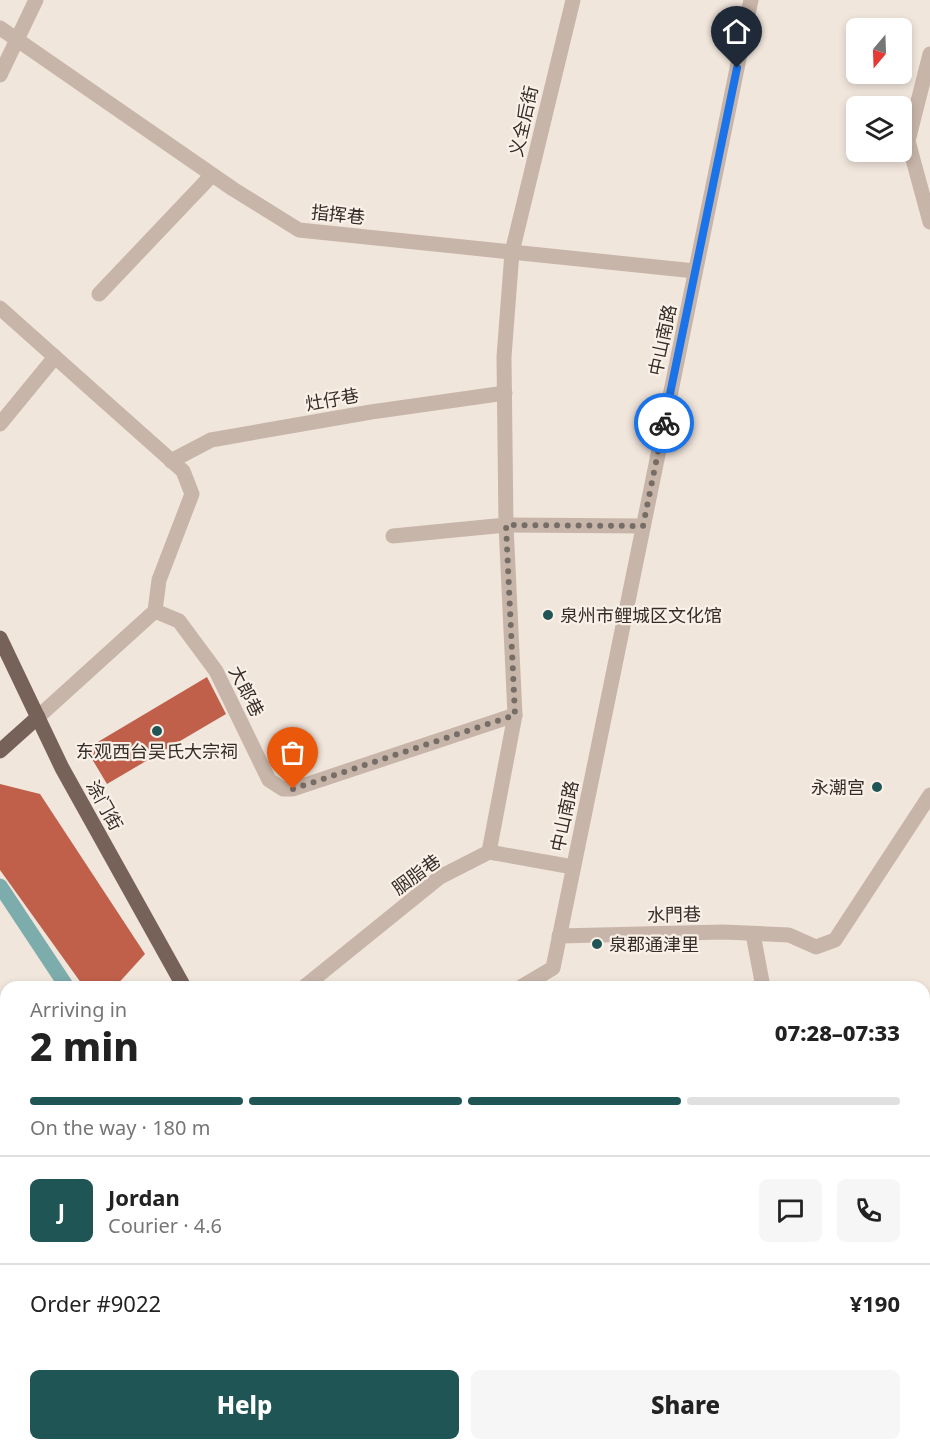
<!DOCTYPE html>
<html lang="en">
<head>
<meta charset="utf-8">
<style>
	body { margin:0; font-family:"Noto Sans","Noto Sans SC",sans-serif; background:#f6f6f6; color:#222; height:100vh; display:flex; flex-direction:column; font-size:22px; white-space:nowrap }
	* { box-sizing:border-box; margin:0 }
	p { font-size:20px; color:#767676 }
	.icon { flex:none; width:33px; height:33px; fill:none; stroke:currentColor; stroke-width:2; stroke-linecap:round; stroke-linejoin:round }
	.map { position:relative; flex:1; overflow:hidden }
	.sheet { position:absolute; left:0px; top:981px; width:930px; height:470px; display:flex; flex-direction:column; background:#fff; border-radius:18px 18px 0 0; box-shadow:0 3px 9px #0003 }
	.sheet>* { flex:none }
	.needle { width:39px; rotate:199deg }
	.controls { position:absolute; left:846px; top:18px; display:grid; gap:12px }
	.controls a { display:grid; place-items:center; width:66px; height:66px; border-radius:9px; background:#fff; box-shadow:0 3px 9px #0003; font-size:30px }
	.pin { position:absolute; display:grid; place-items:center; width:51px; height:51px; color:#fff; margin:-62px -26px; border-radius:50% 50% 50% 0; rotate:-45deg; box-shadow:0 0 6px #0007 }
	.pin .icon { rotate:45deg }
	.courier { position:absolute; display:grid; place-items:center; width:60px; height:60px; margin:-30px; border:4px solid #1a73e8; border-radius:50%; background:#fff; color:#222; box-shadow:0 2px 8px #0007 }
	.overview em { font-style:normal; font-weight:800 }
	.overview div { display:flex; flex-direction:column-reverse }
	.overview { display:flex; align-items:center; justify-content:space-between; height:102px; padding:0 30px }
	h1 { font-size:39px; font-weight:800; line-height:45px }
	.bar { display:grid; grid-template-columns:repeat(4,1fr); gap:9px 6px; align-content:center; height:72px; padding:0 30px }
	.bar i { height:8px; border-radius:4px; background:#e0e0e0 }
	.bar .selected { background:#205555 }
	.bar p { grid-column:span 4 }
	.line { display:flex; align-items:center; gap:15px; padding:0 30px; border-top:2px solid #e0e0e0 }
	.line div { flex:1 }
	.round { display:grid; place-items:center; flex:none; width:63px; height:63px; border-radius:9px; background:#f6f6f6 }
	.action { display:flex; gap:12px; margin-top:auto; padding:12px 30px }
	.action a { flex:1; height:69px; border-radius:9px; background:#205555; color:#fff; font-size:24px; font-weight:800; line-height:69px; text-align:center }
	.action a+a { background:#f6f6f6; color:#222 }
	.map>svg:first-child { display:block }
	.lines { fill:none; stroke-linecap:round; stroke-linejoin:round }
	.canal { stroke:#7cacac; stroke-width:15 }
	.building { fill:#c0604b }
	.minor { stroke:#c8b5a9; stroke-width:15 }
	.major { stroke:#77625a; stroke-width:15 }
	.done { stroke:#776d67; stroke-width:6; stroke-dasharray:0 10.8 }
	.route { stroke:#1a73e8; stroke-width:8 }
	.poi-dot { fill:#205555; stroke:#f9f0e8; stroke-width:2 }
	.labels { text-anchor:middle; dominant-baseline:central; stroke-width:4.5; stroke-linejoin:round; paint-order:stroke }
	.street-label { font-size:18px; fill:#362c28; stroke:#f9f0e8 }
	.poi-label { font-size:18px; fill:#362c28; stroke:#f9f0e8; text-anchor:start }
</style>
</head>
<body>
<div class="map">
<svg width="930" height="1450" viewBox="0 0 930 1450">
	<rect width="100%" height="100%" fill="#f1e6dc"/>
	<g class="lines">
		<!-- canal -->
		<g class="canal">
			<path d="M0,886l67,101"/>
			<path d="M381,1444l4,6"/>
		</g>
	</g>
	<!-- building -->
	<g class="building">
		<path d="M207,677l19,37 -119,70 -21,-35z"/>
		<path d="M0,784l40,10 105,160 -30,33h-31l-84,-117z"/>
	</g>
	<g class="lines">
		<!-- minor -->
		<g class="minor">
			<path d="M0,28l233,161 66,41 396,41"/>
			<path d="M930,54l-22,87 22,81"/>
			<path d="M0,75l36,-75"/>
			<path d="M99,294l113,-119"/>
			<path d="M0,308l183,163 9,23 -33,86 -4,31"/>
			<path d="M0,424l55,-67"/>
			<path d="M171,461l40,-21 160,-28 134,-19"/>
			<path d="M393,536l113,-11 137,1"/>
			<path d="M38,717l117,-106 24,10 37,50 53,109 14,9h10l222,-74"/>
			<path d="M489,852l26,-137 -9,-190 -2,-168 8,-105 61,-252"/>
			<path d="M753,934l10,53"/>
			<path d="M559,936l164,-4 66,3 27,12 19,-7 95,-145"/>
			<path d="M304,987l136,-110 49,-25 84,15"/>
			<path d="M521,987l32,-19 198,-968"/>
			<path d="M924,1122l6,2"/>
			<path d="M289,1444l4,6"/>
			<path d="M818,1444l1,6"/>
			<path d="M36,1450l4,-6"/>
		</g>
		<!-- major -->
		<g class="major">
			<path d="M0,638l62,130 122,219"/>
			<path d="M0,751l38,-34"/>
			<path d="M481,1444l4,6"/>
		</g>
	</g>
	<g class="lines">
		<!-- done -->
		<path class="done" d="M293,789l222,-74 -9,-190 137,1 21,-103"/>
		<!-- route -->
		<path class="route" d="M664,423l73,-355"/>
	</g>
	<!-- markers -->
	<g class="poi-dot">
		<circle cx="548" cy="615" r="6"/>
		<circle cx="157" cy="731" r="6"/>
		<circle cx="877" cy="787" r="6"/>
		<circle cx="597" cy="944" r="6"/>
	</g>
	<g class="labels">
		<!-- street labels -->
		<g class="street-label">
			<text transform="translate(523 121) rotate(-77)">义全后街</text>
			<text transform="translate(338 214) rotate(6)">指挥巷</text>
			<text transform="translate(662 340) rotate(-78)">中山南路</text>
			<text transform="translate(332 399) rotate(-10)">灶仔巷</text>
			<text transform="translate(247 691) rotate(63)">大郎巷</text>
			<text transform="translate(105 805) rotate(61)">涂门街</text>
			<text transform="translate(564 816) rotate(-78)">中山南路</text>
			<text transform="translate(416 874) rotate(-36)">胭脂巷</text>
			<text transform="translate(674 914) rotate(-1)">水門巷</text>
		</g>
		<!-- poi labels -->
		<g class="poi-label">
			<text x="560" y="615">泉州市鲤城区文化馆</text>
			<text x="157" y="751" text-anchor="middle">东观西台吴氏大宗祠</text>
			<text x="865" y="787" text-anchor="end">永潮宫</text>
			<text x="609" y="944">泉郡通津里</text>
		</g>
	</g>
</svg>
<div class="controls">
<a><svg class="needle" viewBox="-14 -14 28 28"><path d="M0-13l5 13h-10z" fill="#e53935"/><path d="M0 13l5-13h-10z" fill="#767676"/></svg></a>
<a><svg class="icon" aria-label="layers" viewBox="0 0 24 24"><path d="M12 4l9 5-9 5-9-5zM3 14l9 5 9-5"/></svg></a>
</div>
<div class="pin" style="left:293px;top:789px;background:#ea580c"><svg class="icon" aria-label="bag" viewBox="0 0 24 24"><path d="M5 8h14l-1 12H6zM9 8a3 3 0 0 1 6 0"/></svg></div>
<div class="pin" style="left:737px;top:68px;background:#1f2937"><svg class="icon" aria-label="home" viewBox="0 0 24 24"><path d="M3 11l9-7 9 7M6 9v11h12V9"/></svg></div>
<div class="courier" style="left:664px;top:423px"><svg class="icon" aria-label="bike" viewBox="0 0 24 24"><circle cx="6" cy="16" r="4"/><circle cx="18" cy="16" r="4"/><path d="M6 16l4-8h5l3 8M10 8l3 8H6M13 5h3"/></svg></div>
<section class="sheet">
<div class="overview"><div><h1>2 min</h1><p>Arriving in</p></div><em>07:28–07:33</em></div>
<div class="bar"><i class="selected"></i><i class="selected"></i><i class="selected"></i><i></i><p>On the way · 180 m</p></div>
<div class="line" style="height:108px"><b class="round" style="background:#205555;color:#fff">J</b><div><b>Jordan</b><p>Courier · 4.6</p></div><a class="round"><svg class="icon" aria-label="chat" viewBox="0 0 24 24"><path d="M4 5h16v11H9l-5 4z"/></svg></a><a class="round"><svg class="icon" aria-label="phone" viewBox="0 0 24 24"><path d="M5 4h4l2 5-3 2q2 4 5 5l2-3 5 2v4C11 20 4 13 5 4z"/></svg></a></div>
<div class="line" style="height:78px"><div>Order #9022</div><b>¥190</b></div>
<div class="action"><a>Help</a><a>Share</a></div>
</section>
</div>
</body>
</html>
